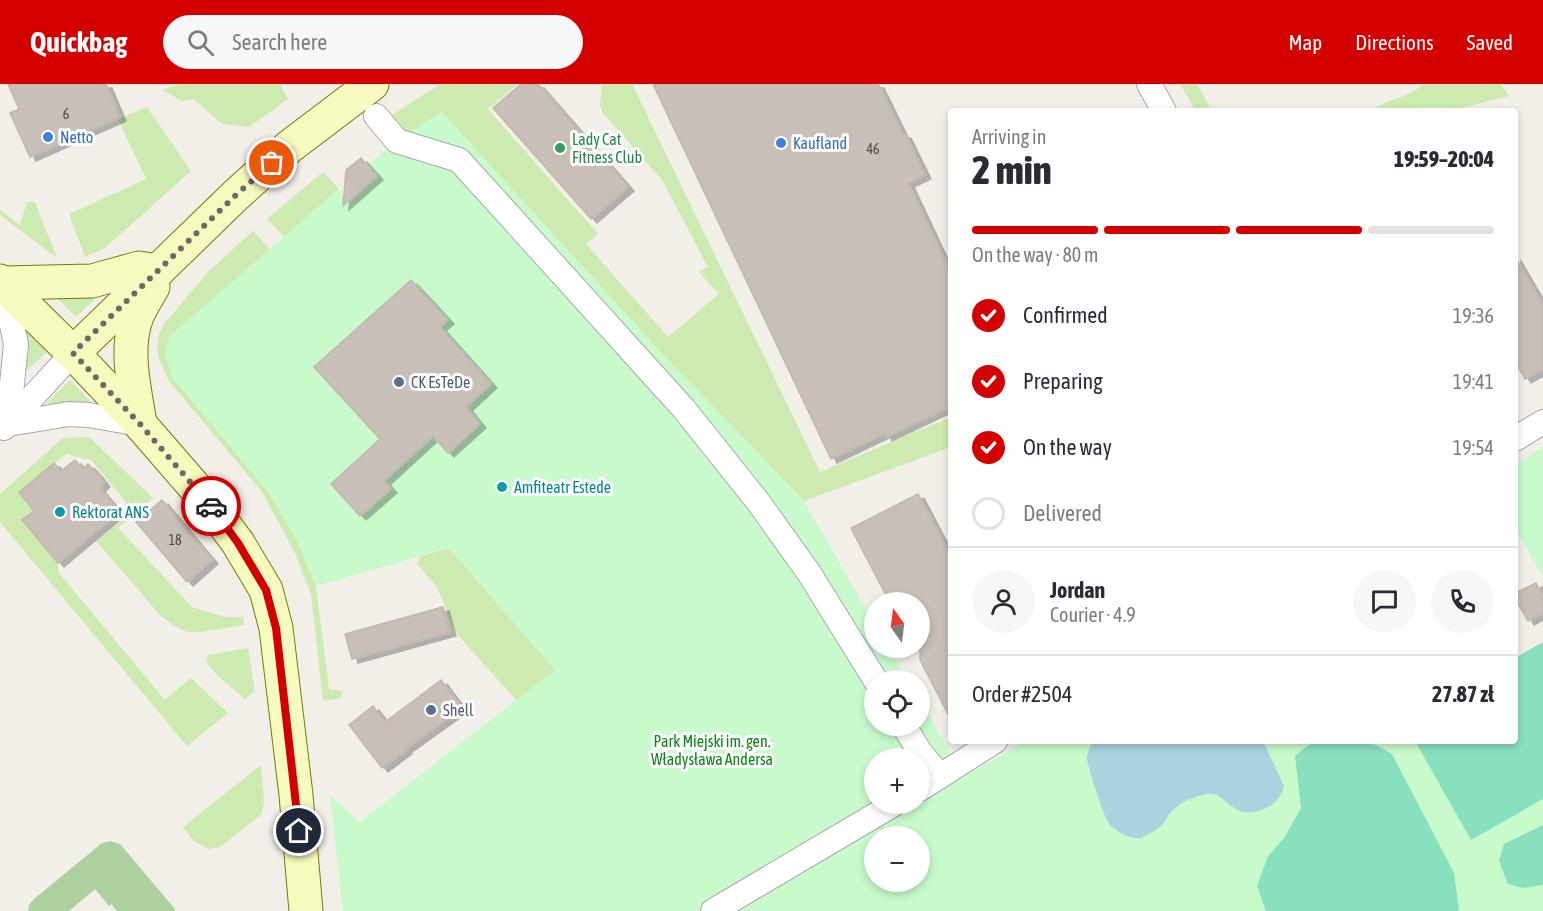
<!DOCTYPE html>
<html lang="en">
<head>
<meta charset="utf-8">
<style>
	body { margin:0; font-family:"Asap Condensed",sans-serif; background:#f7f7f7; color:#2b2b33; height:100vh; display:flex; flex-direction:column; font-size:22px; white-space:nowrap }
	* { box-sizing:border-box; margin:0 }
	p { font-size:20px; color:#7c7c81 }
	.icon { flex:none; width:33px; height:33px; fill:none; stroke:currentColor; stroke-width:2; stroke-linecap:round; stroke-linejoin:round }
	.map { position:relative; flex:1; overflow:hidden }
	.sheet { position:absolute; left:948px; top:24px; width:570px; height:636px; display:flex; flex-direction:column; background:#fff; border-radius:6px; box-shadow:0 3px 9px #0003 }
	.sheet>* { flex:none }
	.needle { width:39px; rotate:346deg }
	.fabs { position:absolute; left:864px; top:508px; display:grid; gap:12px }
	.fabs a { display:grid; place-items:center; width:66px; height:66px; border-radius:50%; background:#fff; box-shadow:0 3px 9px #0003; font-size:30px }
	.pin { position:absolute; display:grid; place-items:center; width:51px; height:51px; color:#fff; margin:-26px; border:3px solid #fff; border-radius:50%; box-shadow:0 2px 6px #0007 }
	.courier { position:absolute; display:grid; place-items:center; width:60px; height:60px; margin:-30px; border:4px solid #d40000; border-radius:50%; background:#fff; color:#222; box-shadow:0 2px 8px #0007 }
	.head em { font-style:normal; font-weight:800 }
	.head div { display:flex; flex-direction:column-reverse }
	.head { display:flex; align-items:center; justify-content:space-between; height:102px; padding:0 24px }
	h1 { font-size:39px; font-weight:800; line-height:45px }
	.bar { display:grid; grid-template-columns:repeat(4,1fr); gap:9px 6px; align-content:center; height:72px; padding:0 24px }
	.bar i { height:8px; border-radius:4px; background:#e1e1e2 }
	.bar .active { background:#d40000 }
	.bar p { grid-column:span 4 }
	.line { display:flex; align-items:center; gap:15px; padding:0 24px; border-top:2px solid #e1e1e2 }
	.line div { flex:1 }
	.round { display:grid; place-items:center; flex:none; width:63px; height:63px; border-radius:32px; background:#f7f7f7 }
	ol { padding:0 24px; list-style:none }
	li { display:flex; align-items:center; gap:18px; height:66px }
	li p { margin-inline-start:auto }
	li .icon { padding:6px; border-radius:50%; background:#d40000; color:#fff; stroke-width:4 }
	li:last-child { color:#7c7c81 }
	li i { width:33px; height:33px; border:3px solid #e1e1e2; border-radius:50% }
	header { display:flex; align-items:center; gap:36px; box-sizing:border-box; height:84px; padding:0 30px; background:#d40000; color:#fff }
	header strong { font-size:28px }
	nav { display:flex; gap:33px; margin-inline-start:auto; font-size:21px }
	.search { width:420px; height:54px; background:#f7f7f7; display:flex; align-items:center; gap:15px; box-sizing:border-box; padding:0 21px; border-radius:33px; color:#7c7c81; font-size:22px }
	.map>svg:first-child { display:block }
	.grass { fill:#cdebb0 }
	.forest { fill:#add19e }
	.park { fill:#c8facc; fill-rule:evenodd }
	.pitch { fill:#88e0be }
	.water { fill:#aad3df }
	.building { fill:#c7bfb8; stroke:#c4b6ab; stroke-width:1.5; filter:url(#shadow) }
	.lines { fill:none; stroke-linecap:round; stroke-linejoin:round }
	.street-casing { stroke:#a9a9a9; stroke-width:26 }
	.secondary-casing { stroke:#707d05; stroke-width:35 }
	.street { stroke:#fff; stroke-width:24 }
	.secondary { stroke:#f7fabf; stroke-width:33 }
	.done { stroke:#6b6a68; stroke-width:6; stroke-dasharray:0 10.8 }
	.route { stroke:#d40000; stroke-width:8 }
	.shop-dot { fill:#3f7fe0; stroke:#fff; stroke-width:2 }
	.leisure-dot { fill:#2e9e5b; stroke:#fff; stroke-width:2 }
	.service-dot { fill:#5c6f8a; stroke:#fff; stroke-width:2 }
	.culture-dot { fill:#0f9aa8; stroke:#fff; stroke-width:2 }
	.labels { text-anchor:middle; dominant-baseline:central; stroke-width:6; stroke-linejoin:round; paint-order:stroke }
	.number-label { font-size:14px; fill:#4b4948 }
	.shop-label { font-size:16px; fill:#366cbe; stroke:#fff; text-anchor:start }
	.leisure-label { font-size:16px; fill:#27864d; stroke:#fff; text-anchor:start }
	.service-label { font-size:16px; fill:#4e5e75; stroke:#fff; text-anchor:start }
	.culture-label { font-size:16px; fill:#0d838f; stroke:#fff; text-anchor:start }
	.park-label { font-size:16px; fill:#0c8416; stroke:#fff }
</style>
</head>
<body>
<header>
<strong>Quickbag</strong>
<div class="search"><svg class="icon" aria-label="search" viewBox="0 0 24 24"><circle cx="10" cy="10" r="6"/><path d="M15 15l6 6"/></svg>Search here</div>
<nav><a>Map</a><a>Directions</a><a>Saved</a></nav>
</header>
<div class="map">
<svg width="1543" height="827" viewBox="0 0 1543 827">
	<defs>
		<filter id="shadow"><feDropShadow dx="6" dy="4" stdDeviation="0" flood-color="#0004"/></filter>
	</defs>
	<rect width="100%" height="100%" fill="#f2efe9"/>
	<!-- grass -->
	<g class="grass">
		<path d="M178,0h102l8,15 -39,28 -27,-3 -29,-25 -11,2 -20,-11z"/>
		<path d="M440,0h78l-30,25 110,125 -12,10 82,93 51,-43 -20,-22 9,-5 -46,-87 -60,-68 -2,-8 2,-20h30l188,388 131,-55v30l-147,54 -148,-154 -214,-234 -45,28 -16,-19z"/>
		<path d="M1180,0h17l15,27h-16z"/>
		<path d="M1425,0h75l9,12 -60,15h-78l11,-7 22,-8z"/>
		<path d="M147,23l44,64 -86,77 -20,9 -16,-43 77,-35 -28,-60z"/>
		<path d="M323,88l16,17 -55,48 -17,-18z"/>
		<path d="M27,118h8l22,56 -57,-43v-5l20,15z"/>
		<path d="M253,147l17,19 -100,86 2,41 96,114 32,55 16,40 13,103 13,2 -1,7 -18,3 -12,-107 -16,-41 -33,-61 -93,-111 -10,-22 -2,-11 2,-14 5,-10 44,-52z"/>
		<path d="M99,211l-23,22 -21,-21z"/>
		<path d="M26,244l22,23 -20,18 -3,-2 4,-16 -6,-21z"/>
		<path d="M70,296l24,25 -32,-2 -12,2 -3,-2z"/>
		<path d="M89,353l64,61 -35,30 74,79 33,10h18l1,8 -43,7h-13l-14,-6 -14,-11 -64,-74 28,-22 2,-17 -35,-42 -19,-4 -4,-3 -14,10 -35,29 15,19 24,52v9l107,128 26,-22 37,35 -41,33 -187,-224v-28l63,-56z"/>
		<path d="M449,464l107,123 -39,30 -61,-68 -19,-46 -20,-23 3,-8z"/>
		<path d="M248,564l7,43 -10,8 -27,-23 -12,-14 2,-7z"/>
		<path d="M261,681l3,37 -2,12 -42,33 -11,2 -14,-7 -12,-15z"/>
	</g>
	<!-- forest -->
	<path class="forest" d="M110,757l10,3 55,65v2h-58l-6,-7 -2,2 -14,-17 -26,22h-41l1,-6 5,-6 68,-56z"/>
	<!-- park -->
	<g class="park">
		<path d="M442,28l214,235 148,154 70,122v25h15l19,33h-34v45h46v-26l31,55 19,18 57,-32h488l28,-18v188h-1200l-13,-116 30,27 195,-152 -106,-122 -133,38 -16,-40 -32,-55 -96,-114 -7,-23 5,-18 169,-147 10,12 28,-25 -9,-11 25,-22zM874,675h46v45h-46zM874,753h46v45h-46z"/>
		<path d="M1543,363v130l-28,-48v-65z"/>
	</g>
	<!-- pitch -->
	<g class="pitch">
		<path d="M1543,558v157l-72,41 -56,-99h100v-83z"/>
		<path d="M1314,657h37l25,4 16,9 62,119 5,37 -2,1h-191l-9,-25 11,-30 16,-18 17,-30 -6,-52z"/>
		<path d="M1543,741v60l-20,3 -15,-4 -9,-23 5,-17z"/>
	</g>
	<!-- water -->
	<path class="water" d="M1094,657h169l21,45c-3,11 -9,19 -20,23 -32,14 -37,-18 -57,-15 -12,2 -24,7 -33,15 -6,5 -8,13 -14,18 -3,3 -8,5 -12,7 -2,1 -6,4 -8,4 -11,1 -26,-7 -32,-16 -4,-6 -22,-59 -21,-65 1,-6 3,-12 7,-16z"/>
	<!-- building -->
	<g class="building">
		<path d="M8,0h98l14,33 -90,40 -20,-44 9,-4z"/>
		<path d="M521,0h17l90,103 -37,32 -98,-111z"/>
		<path d="M653,0h225l25,51 2,-1 20,41 -17,8 43,91v132l-65,31 -1,-4 -54,26z"/>
		<path d="M361,74l16,18 -34,30 3,-36z"/>
		<path d="M1515,173l28,48v64l-18,10 -10,-17z"/>
		<path d="M411,196l37,40 -8,7 51,57 -25,23 14,17 -32,29 -15,-17 -49,45 7,8 -31,27 -29,-32 49,-45 -66,-72z"/>
		<path d="M75,376l8,9 5,-5 10,11 6,8 -5,5 20,24 -61,51 -36,-43 12,-9 -15,-19 35,-29 7,8z"/>
		<path d="M918,410l33,63v163l-31,-60v-57h-30l-39,-75z"/>
		<path d="M162,416l50,60 -25,22 -51,-60z"/>
		<path d="M1536,499l7,13v17l-15,8 -13,-23v-5z"/>
		<path d="M443,523l7,25 -98,27 -7,-25z"/>
		<path d="M441,596l21,28 -57,41 1,1 -24,18 -33,-43 24,-19 12,16z"/>
	</g>
	<g class="lines">
		<defs>
			<g id="street">
				<path d="M1149,0l15,27"/>
				<path d="M376,32l21,25 62,19 225,249 75,94 50,70 67,108"/>
				<path d="M3,199l13,61 -8,80"/>
				<path d="M8,340l61,-10 20,1 51,9"/>
				<path d="M4,344l69,-75"/>
				<path d="M1515,355l28,-17"/>
				<path d="M904,642l16,26 20,24"/>
				<path d="M920,705l75,-48"/>
				<path d="M713,827l181,-107"/>
			</g>
			<g id="secondary">
				<path d="M0,197l73,72 67,71 66,76 32,43 28,47 10,38 20,167 10,116"/>
				<path d="M3,199l89,-2 47,-13 19,3"/>
				<path d="M73,269l163,-158 53,-48 83,-63"/>
				<path d="M140,340c-5,-35 -16,-74 -3,-108 4,-10 11,-20 16,-29"/>
			</g>
		</defs>
		<!-- street casing -->
		<use href="#street" class="street-casing"/>
		<!-- secondary casing -->
		<use href="#secondary" class="secondary-casing"/>
		<!-- street -->
		<use href="#street" class="street"/>
		<!-- secondary -->
		<use href="#secondary" class="secondary"/>
	</g>
	<g class="lines">
		<!-- done -->
		<path class="done" d="M211,422l-71,-82 -67,-71 163,-158 36,-32"/>
		<!-- route -->
		<path class="route" d="M211,422l27,37 28,47 10,38 23,203"/>
	</g>
	<!-- markers -->
	<g class="shop-dot">
		<circle cx="48" cy="53" r="6"/>
		<circle cx="781" cy="59" r="6"/>
	</g>
	<circle class="leisure-dot" cx="560" cy="64" r="6"/>
	<g class="service-dot">
		<circle cx="399" cy="298" r="6"/>
		<circle cx="431" cy="626" r="6"/>
	</g>
	<g class="culture-dot">
		<circle cx="502" cy="403" r="6"/>
		<circle cx="60" cy="428" r="6"/>
	</g>
	<g class="labels">
		<!-- number labels -->
		<g class="number-label">
			<text x="66" y="30">6</text>
			<text x="873" y="65">46</text>
			<text x="175" y="456">18</text>
		</g>
		<!-- shop labels -->
		<g class="shop-label">
			<text x="60" y="53">Netto</text>
			<text x="793" y="59">Kaufland</text>
		</g>
		<!-- leisure labels -->
		<g class="leisure-label">
			<text x="572" y="55">Lady Cat<tspan x="572" dy="18">Fitness Club</tspan></text>
		</g>
		<!-- service labels -->
		<g class="service-label">
			<text x="411" y="298">CK EsTeDe</text>
			<text x="443" y="626">Shell</text>
		</g>
		<!-- culture labels -->
		<g class="culture-label">
			<text x="514" y="403">Amfiteatr Estede</text>
			<text x="72" y="428">Rektorat ANS</text>
		</g>
		<!-- park labels -->
		<g class="park-label">
			<text x="712" y="657">Park Miejski im. gen.<tspan x="712" dy="18">Władysława Andersa</tspan></text>
		</g>
	</g>
</svg>
<div class="fabs">
<a><svg class="needle" viewBox="-14 -14 28 28"><path d="M0-13l5 13h-10z" fill="#e53935"/><path d="M0 13l5-13h-10z" fill="#7c7c81"/></svg></a>
<a><svg class="icon" aria-label="locate" viewBox="0 0 24 24"><circle cx="12" cy="12" r="6"/><path d="M12 2v4M12 18v4M2 12h4M18 12h4"/></svg></a>
<a>+</a>
<a>−</a>
</div>
<div class="pin" style="left:272px;top:79px;background:#ea580c"><svg class="icon" aria-label="bag" viewBox="0 0 24 24"><path d="M5 8h14l-1 12H6zM9 8a3 3 0 0 1 6 0"/></svg></div>
<div class="pin" style="left:299px;top:747px;background:#1f2937"><svg class="icon" aria-label="home" viewBox="0 0 24 24"><path d="M3 11l9-7 9 7M6 9v11h12V9"/></svg></div>
<div class="courier" style="left:211px;top:422px"><svg class="icon" aria-label="car" viewBox="0 0 24 24"><path d="M5 17H2v-5l4-1 3-4h7l3 4 3 1v5h-3M9 17h6M6 11h13"/><circle cx="7" cy="17" r="2"/><circle cx="17" cy="17" r="2"/></svg></div>
<section class="sheet">
<div class="head"><div><h1>2 min</h1><p>Arriving in</p></div><em>19:59–20:04</em></div>
<div class="bar"><i class="active"></i><i class="active"></i><i class="active"></i><i></i><p>On the way · 80 m</p></div>
<ol>
<li><svg class="icon" aria-label="check" viewBox="0 0 24 24"><path d="M5 12l5 5 9-10"/></svg>Confirmed<p>19:36</p></li>
<li><svg class="icon" aria-label="check" viewBox="0 0 24 24"><path d="M5 12l5 5 9-10"/></svg>Preparing<p>19:41</p></li>
<li><svg class="icon" aria-label="check" viewBox="0 0 24 24"><path d="M5 12l5 5 9-10"/></svg>On the way<p>19:54</p></li>
<li><i></i>Delivered</li>
</ol>
<div class="line" style="height:108px"><a class="round"><svg class="icon" aria-label="person" viewBox="0 0 24 24"><circle cx="12" cy="8" r="4"/><path d="M4 21q1-7 8-7t8 7"/></svg></a><div><b>Jordan</b><p>Courier · 4.9</p></div><a class="round"><svg class="icon" aria-label="chat" viewBox="0 0 24 24"><path d="M4 5h16v11H9l-5 4z"/></svg></a><a class="round"><svg class="icon" aria-label="phone" viewBox="0 0 24 24"><path d="M5 4h4l2 5-3 2q2 4 5 5l2-3 5 2v4C11 20 4 13 5 4z"/></svg></a></div>
<div class="line" style="height:78px"><div>Order #2504</div><b>27.87 zł</b></div>
</section>
</div>
</body>
</html>
